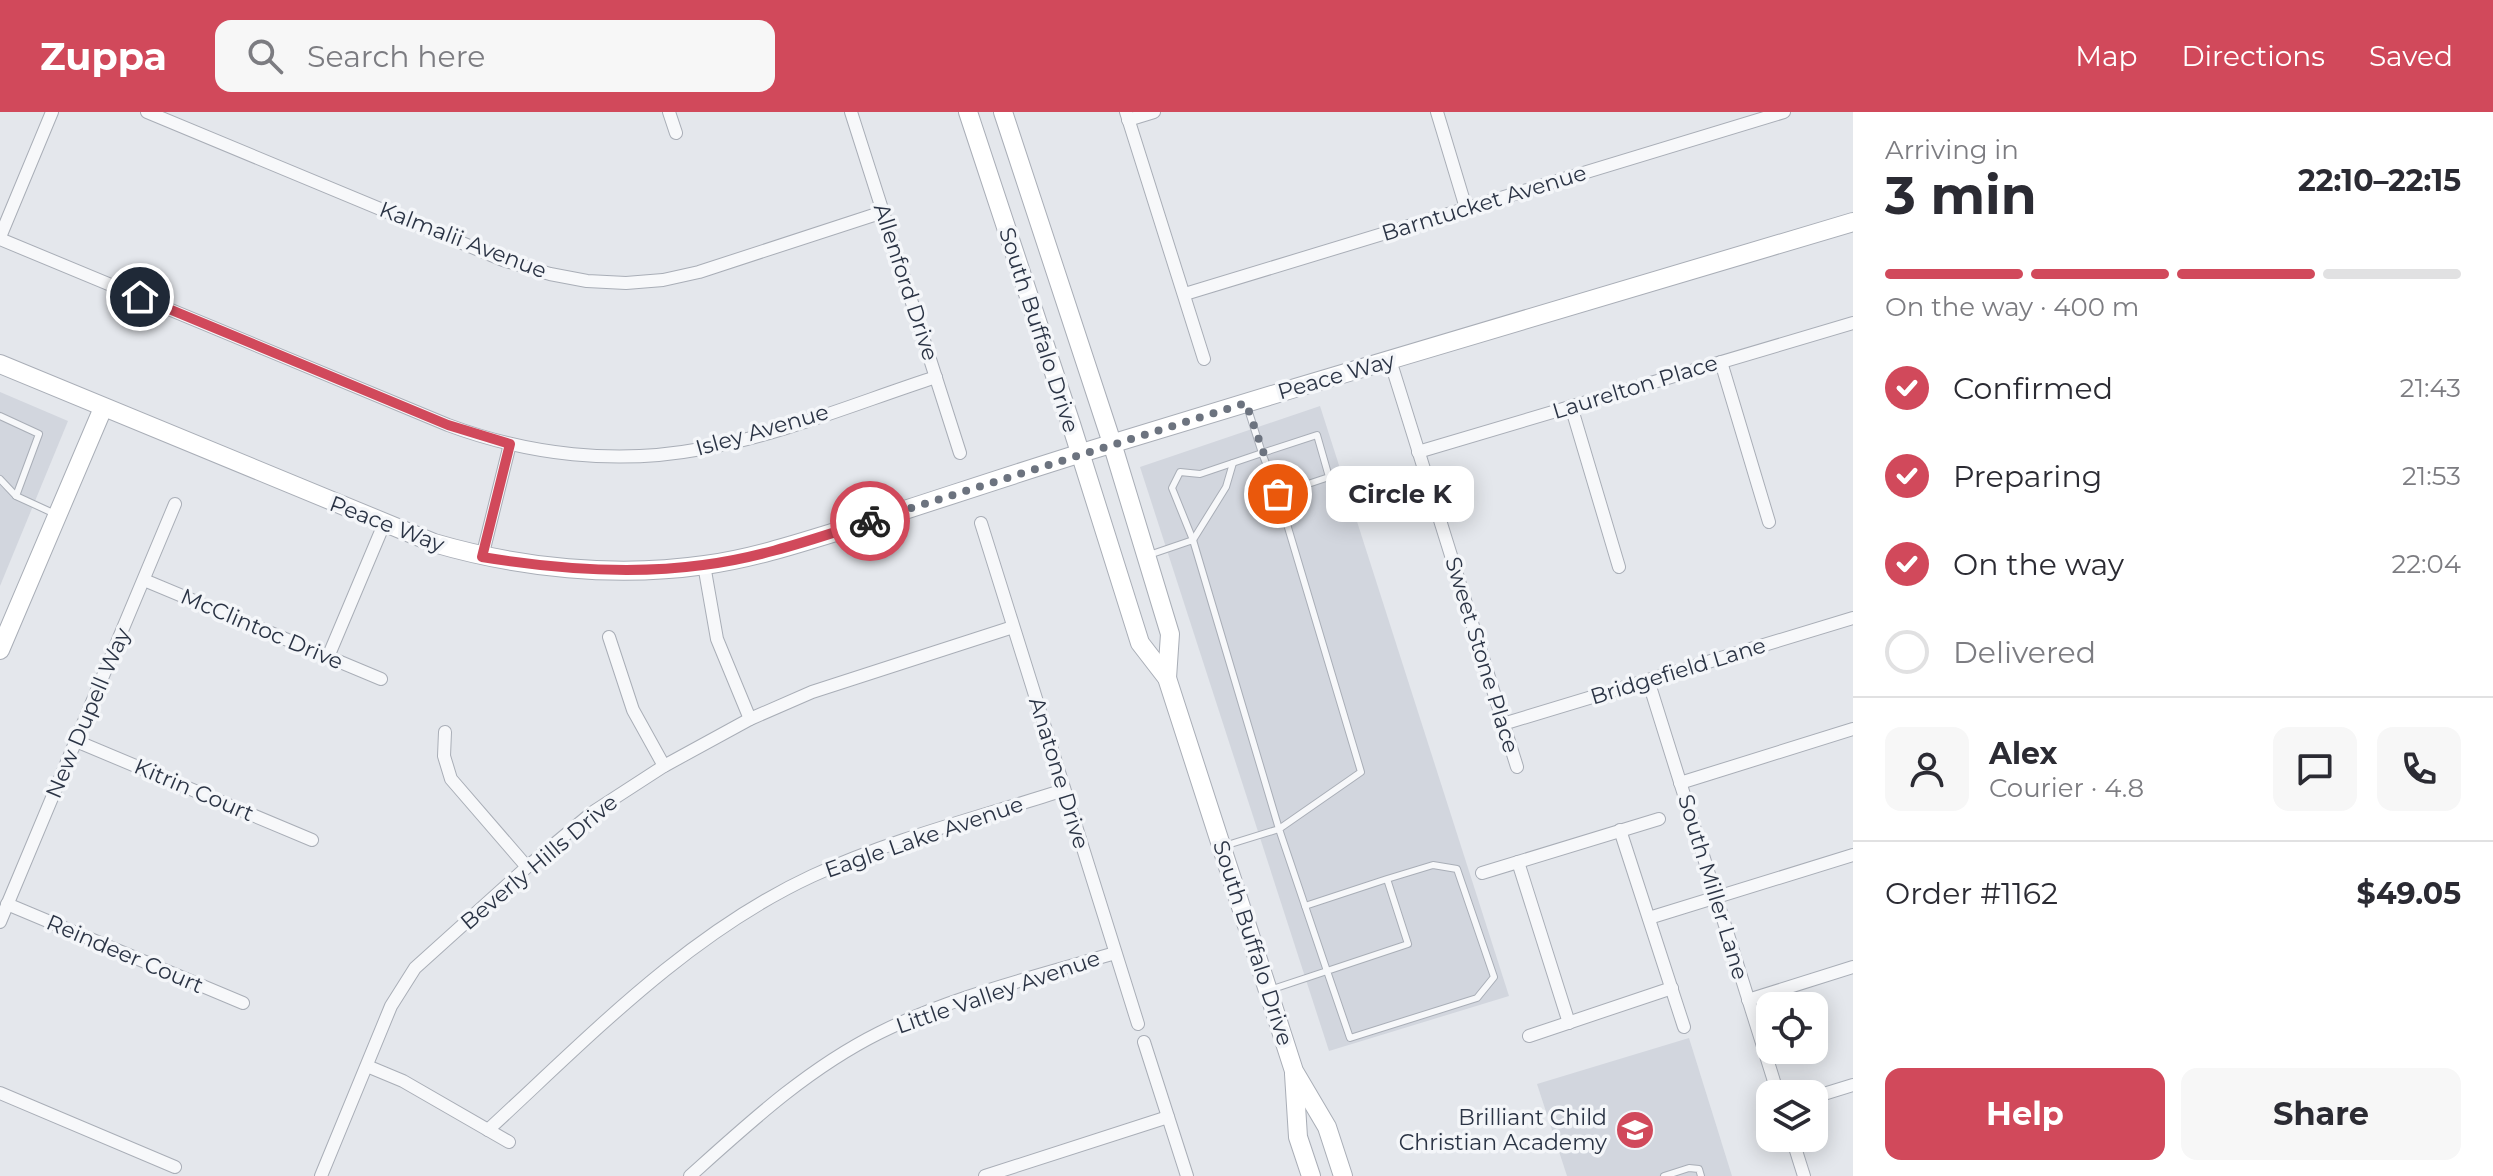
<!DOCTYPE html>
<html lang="en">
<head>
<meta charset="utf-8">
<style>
	body { margin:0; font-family:Montserrat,sans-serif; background:#f7f7f7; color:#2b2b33; height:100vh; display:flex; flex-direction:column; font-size:30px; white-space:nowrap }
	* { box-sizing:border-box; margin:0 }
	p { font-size:26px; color:#7c7c81 }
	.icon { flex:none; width:44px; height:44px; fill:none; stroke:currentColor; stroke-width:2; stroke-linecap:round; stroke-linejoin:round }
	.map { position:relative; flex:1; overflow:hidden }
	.side { display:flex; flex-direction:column; background:#fff; width:640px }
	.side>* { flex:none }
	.controls { position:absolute; left:1756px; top:880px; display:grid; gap:16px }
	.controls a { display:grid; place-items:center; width:72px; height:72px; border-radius:16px; background:#fff; box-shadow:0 4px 20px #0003; font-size:40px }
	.pin { position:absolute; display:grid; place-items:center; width:68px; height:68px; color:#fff; margin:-34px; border:4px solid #fff; border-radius:50%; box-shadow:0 2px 8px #0007 }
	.courier { position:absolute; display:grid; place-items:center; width:80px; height:80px; margin:-40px; border:6px solid #d1495b; border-radius:50%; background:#fff; color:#222; box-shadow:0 2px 10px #0007 }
	.bubble { position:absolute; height:56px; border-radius:16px; background:#fff; box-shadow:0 4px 20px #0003; font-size:26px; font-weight:700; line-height:56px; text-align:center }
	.head em { font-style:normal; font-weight:700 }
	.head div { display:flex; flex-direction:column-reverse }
	.head { display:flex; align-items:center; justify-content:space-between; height:136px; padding:0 32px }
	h1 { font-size:52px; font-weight:700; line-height:60px }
	.bar { display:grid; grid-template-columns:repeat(4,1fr); gap:12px 8px; align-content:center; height:96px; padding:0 32px }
	.bar i { height:10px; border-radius:6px; background:#e1e1e2 }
	.bar .active { background:#d1495b }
	.bar p { grid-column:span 4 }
	.line { display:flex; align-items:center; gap:20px; padding:0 32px; border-top:2px solid #e1e1e2 }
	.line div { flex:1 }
	.round { display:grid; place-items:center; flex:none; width:84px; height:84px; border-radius:16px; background:#f7f7f7 }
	ol { padding:0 32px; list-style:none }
	li { display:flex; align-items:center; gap:24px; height:88px }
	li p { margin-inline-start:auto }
	li .icon { padding:8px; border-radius:50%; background:#d1495b; color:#fff; stroke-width:4 }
	li:last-child { color:#7c7c81 }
	li i { width:44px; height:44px; border:4px solid #e1e1e2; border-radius:50% }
	.action { display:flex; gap:16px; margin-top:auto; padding:16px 32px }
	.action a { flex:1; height:92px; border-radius:16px; background:#d1495b; color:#fff; font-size:32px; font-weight:700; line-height:92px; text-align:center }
	.action a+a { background:#f7f7f7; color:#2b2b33 }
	header { display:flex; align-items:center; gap:48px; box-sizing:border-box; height:112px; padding:0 40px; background:#d1495b; color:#fff }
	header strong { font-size:38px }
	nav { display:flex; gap:44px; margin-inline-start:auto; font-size:28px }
	.search { width:560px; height:72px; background:#f7f7f7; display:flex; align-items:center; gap:20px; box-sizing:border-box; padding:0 28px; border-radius:16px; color:#7c7c81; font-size:30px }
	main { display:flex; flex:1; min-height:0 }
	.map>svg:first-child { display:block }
	.built { fill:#d2d6de }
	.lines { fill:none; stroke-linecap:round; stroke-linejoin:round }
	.lane-casing { stroke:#a9aeb7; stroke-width:8 }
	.street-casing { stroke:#a9aeb7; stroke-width:14 }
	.secondary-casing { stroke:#a9aeb7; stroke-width:20 }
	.lane { stroke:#f7f8fa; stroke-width:6 }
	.street { stroke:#f7f8fa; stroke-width:12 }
	.secondary { stroke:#fff; stroke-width:18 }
	.done { stroke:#6c737f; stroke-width:8; stroke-dasharray:0 14.4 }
	.route { stroke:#d1495b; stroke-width:10 }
	.labels { text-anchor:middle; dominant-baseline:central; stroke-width:7; stroke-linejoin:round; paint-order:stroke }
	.street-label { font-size:22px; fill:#2b3445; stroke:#f4f6f9 }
	.poi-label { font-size:22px; fill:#2b3445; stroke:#f4f6f9; text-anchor:end }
</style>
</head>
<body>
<header>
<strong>Zuppa</strong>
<div class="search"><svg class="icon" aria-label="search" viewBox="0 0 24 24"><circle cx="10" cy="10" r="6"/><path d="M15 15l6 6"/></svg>Search here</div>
<nav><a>Map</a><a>Directions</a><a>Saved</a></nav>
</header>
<main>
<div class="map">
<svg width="1853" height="1064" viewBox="0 0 1853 1064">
	<rect width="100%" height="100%" fill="#e4e7ec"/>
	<!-- built -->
	<g class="built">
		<path d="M0,280l68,29 -68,165z"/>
		<path d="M1320,294l189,590 -180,55 -189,-584z"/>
		<path d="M1689,926l43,138h-165l-30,-92z"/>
	</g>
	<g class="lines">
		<defs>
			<g id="lane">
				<path d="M1247,294l15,47 55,-18 12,42 -51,17 83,278 -82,57 48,142 -57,19"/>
				<path d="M0,304l39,18 -23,62"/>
				<path d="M0,367l16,17 37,17"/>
				<path d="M1193,428l-21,-52 8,-16 20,2 62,-21 16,41"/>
				<path d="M1193,428l33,-53 7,-24"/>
				<path d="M1149,443l44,-15 86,289 -55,17"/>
				<path d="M1305,794l82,-27 21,65 -81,27 23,67 127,-40 17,-21 -37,-108 -24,-4 -46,14"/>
				<path d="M1664,1064l25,-8 10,1 2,7"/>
			</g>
			<g id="street">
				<path d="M147,0l356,148 47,14 37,7 39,2 37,-3 36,-8 184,-60"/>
				<path d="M669,0l7,21"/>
				<path d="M851,0l109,341"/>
				<path d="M1126,0l78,247"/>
				<path d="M1437,0l29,96"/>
				<path d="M1128,8l26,-8"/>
				<path d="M0,125l52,-125"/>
				<path d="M0,127l448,186c81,30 168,40 253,24 80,-14 158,-47 235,-72"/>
				<path d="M1185,182l599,-182"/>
				<path d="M1390,248l127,407"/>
				<path d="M1721,250l48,160"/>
				<path d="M1571,294l48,161"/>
				<path d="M1418,340l435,-129"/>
				<path d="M981,411l157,501"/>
				<path d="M482,445l28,-113"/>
				<path d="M704,453l13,74 33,80"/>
				<path d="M144,468l237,99"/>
				<path d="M609,525l24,73 31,56"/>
				<path d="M328,545l56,-133"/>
				<path d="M1648,568l130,414"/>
				<path d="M1503,612l350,-106"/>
				<path d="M445,620l-1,24 7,23 76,88"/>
				<path d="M76,629l236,99"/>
				<path d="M1680,671l173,-54"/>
				<path d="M1620,718l64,197"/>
				<path d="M1518,750l51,161"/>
				<path d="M1482,761l177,-54"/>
				<path d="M7,792l236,99"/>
				<path d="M1649,806l204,-63"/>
				<path d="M0,810l175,-418"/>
				<path d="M1748,888l105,-33"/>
				<path d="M1529,924l143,-48"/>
				<path d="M1144,930l43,134"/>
				<path d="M367,954l36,15 106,61"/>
				<path d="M0,981l175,74"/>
				<path d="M1814,985l39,-12"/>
				<path d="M488,1018c100,-92 199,-196 324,-254 80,-37 168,-59 252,-86"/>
				<path d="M1792,1026l12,38"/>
				<path d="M321,1064l70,-170 24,-38 112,-101 66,-55 71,-46 86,-47 62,-27 201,-65"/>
				<path d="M690,1064c59,-53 117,-107 189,-143 74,-37 157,-56 236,-80"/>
				<path d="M985,1064l183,-59"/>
			</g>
			<g id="secondary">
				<path d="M968,0l103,312 69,219 27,35 127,393 33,56 16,49"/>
				<path d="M1003,0l109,331 58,191 -3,44"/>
				<path d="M0,252l434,179c86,25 181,35 271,22 51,-7 101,-24 150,-39 82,-26 164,-54 246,-79 250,-77 501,-150 752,-225"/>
				<path d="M0,538l103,-242"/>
				<path d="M1294,962l4,63 13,39"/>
			</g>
		</defs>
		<!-- lane casing -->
		<use href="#lane" class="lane-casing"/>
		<!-- street casing -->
		<use href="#street" class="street-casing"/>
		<!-- secondary casing -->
		<use href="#secondary" class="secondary-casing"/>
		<!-- lane -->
		<use href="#lane" class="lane"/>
		<!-- street -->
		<use href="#street" class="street"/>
		<!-- secondary -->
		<use href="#secondary" class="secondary"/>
	</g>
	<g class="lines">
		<!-- done -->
		<path class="done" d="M870,409l376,-118 32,91"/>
		<!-- route -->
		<path class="route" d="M140,185l308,128 62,19 -28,113c73,12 148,18 221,8 58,-7 113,-27 167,-44"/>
	</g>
	<!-- icons -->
	<defs>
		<symbol id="school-disc" viewBox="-11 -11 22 22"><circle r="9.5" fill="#d1495b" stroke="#f4f6f9"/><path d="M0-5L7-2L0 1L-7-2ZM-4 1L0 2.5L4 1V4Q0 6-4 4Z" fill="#fff"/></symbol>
	</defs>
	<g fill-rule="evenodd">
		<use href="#school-disc" x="1613" y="996" width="44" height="44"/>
	</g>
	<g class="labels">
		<!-- street labels -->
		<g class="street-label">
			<text transform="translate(1484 91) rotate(-17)">Barntucket Avenue</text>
			<text transform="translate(463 128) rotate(21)">Kalmalii Avenue</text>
			<text transform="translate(906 170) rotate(72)">Allenford Drive</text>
			<text transform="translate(1039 218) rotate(72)">South Buffalo Drive</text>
			<text transform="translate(1336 264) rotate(-16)">Peace Way</text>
			<text transform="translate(1635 275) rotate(-17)">Laurelton Place</text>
			<text transform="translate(762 318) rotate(-16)">Isley Avenue</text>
			<text transform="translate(387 412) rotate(21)">Peace Way</text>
			<text transform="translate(262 517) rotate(23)">McClintoc Drive</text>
			<text transform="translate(1482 543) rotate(73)">Sweet Stone Place</text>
			<text transform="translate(1678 559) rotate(-17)">Bridgefield Lane</text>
			<text transform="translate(88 601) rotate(-67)">New Dupell Way</text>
			<text transform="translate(1059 661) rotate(73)">Anatone Drive</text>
			<text transform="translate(194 678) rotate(23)">Kitrin Court</text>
			<text transform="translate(924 725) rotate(-19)">Eagle Lake Avenue</text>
			<text transform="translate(539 750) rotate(-40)">Beverly Hills Drive</text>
			<text transform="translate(1713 775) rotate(73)">South Miller Lane</text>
			<text transform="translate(1253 831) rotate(72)">South Buffalo Drive</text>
			<text transform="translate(125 842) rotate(23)">Reindeer Court</text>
			<text transform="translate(998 880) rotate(-19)">Little Valley Avenue</text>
		</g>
		<!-- poi labels -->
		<g class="poi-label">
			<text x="1607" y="1005">Brilliant Child<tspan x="1607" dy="25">Christian Academy</tspan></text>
		</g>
	</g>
</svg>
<div class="controls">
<a><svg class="icon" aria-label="locate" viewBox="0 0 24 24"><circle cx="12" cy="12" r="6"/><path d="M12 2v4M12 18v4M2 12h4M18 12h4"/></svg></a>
<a><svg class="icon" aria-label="layers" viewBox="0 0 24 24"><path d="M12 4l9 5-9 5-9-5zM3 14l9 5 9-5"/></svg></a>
</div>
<div class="pin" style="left:1278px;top:382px;background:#ea580c"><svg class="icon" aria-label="bag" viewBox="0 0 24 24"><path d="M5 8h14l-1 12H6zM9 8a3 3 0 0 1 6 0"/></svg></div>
<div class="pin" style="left:140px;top:185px;background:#1f2937"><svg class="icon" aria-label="home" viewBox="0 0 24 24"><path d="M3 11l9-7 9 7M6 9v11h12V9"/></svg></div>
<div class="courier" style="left:870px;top:409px"><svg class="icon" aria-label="bike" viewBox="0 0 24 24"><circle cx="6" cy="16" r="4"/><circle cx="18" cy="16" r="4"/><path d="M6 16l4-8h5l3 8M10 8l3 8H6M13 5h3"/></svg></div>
<div class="bubble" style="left:1326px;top:354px;width:148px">Circle K</div>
</div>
<section class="side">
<div class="head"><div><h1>3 min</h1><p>Arriving in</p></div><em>22:10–22:15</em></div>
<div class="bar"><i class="active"></i><i class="active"></i><i class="active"></i><i></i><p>On the way · 400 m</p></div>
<ol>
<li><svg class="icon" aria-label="check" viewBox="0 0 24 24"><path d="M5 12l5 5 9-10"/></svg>Confirmed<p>21:43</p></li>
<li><svg class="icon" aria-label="check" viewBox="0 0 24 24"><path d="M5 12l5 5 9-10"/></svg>Preparing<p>21:53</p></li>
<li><svg class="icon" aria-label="check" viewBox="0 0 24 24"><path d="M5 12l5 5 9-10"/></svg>On the way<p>22:04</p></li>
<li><i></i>Delivered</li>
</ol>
<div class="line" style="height:144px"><a class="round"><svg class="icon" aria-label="person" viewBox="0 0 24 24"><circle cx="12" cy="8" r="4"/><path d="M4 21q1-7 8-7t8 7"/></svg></a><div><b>Alex</b><p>Courier · 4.8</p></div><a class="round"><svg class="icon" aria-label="chat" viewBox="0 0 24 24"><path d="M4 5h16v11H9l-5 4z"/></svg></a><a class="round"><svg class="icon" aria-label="phone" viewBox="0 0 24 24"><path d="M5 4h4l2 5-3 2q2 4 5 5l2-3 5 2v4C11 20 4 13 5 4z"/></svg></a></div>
<div class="line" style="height:104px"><div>Order #1162</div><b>$49.05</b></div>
<div class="action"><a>Help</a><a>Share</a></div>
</section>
</main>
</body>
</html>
